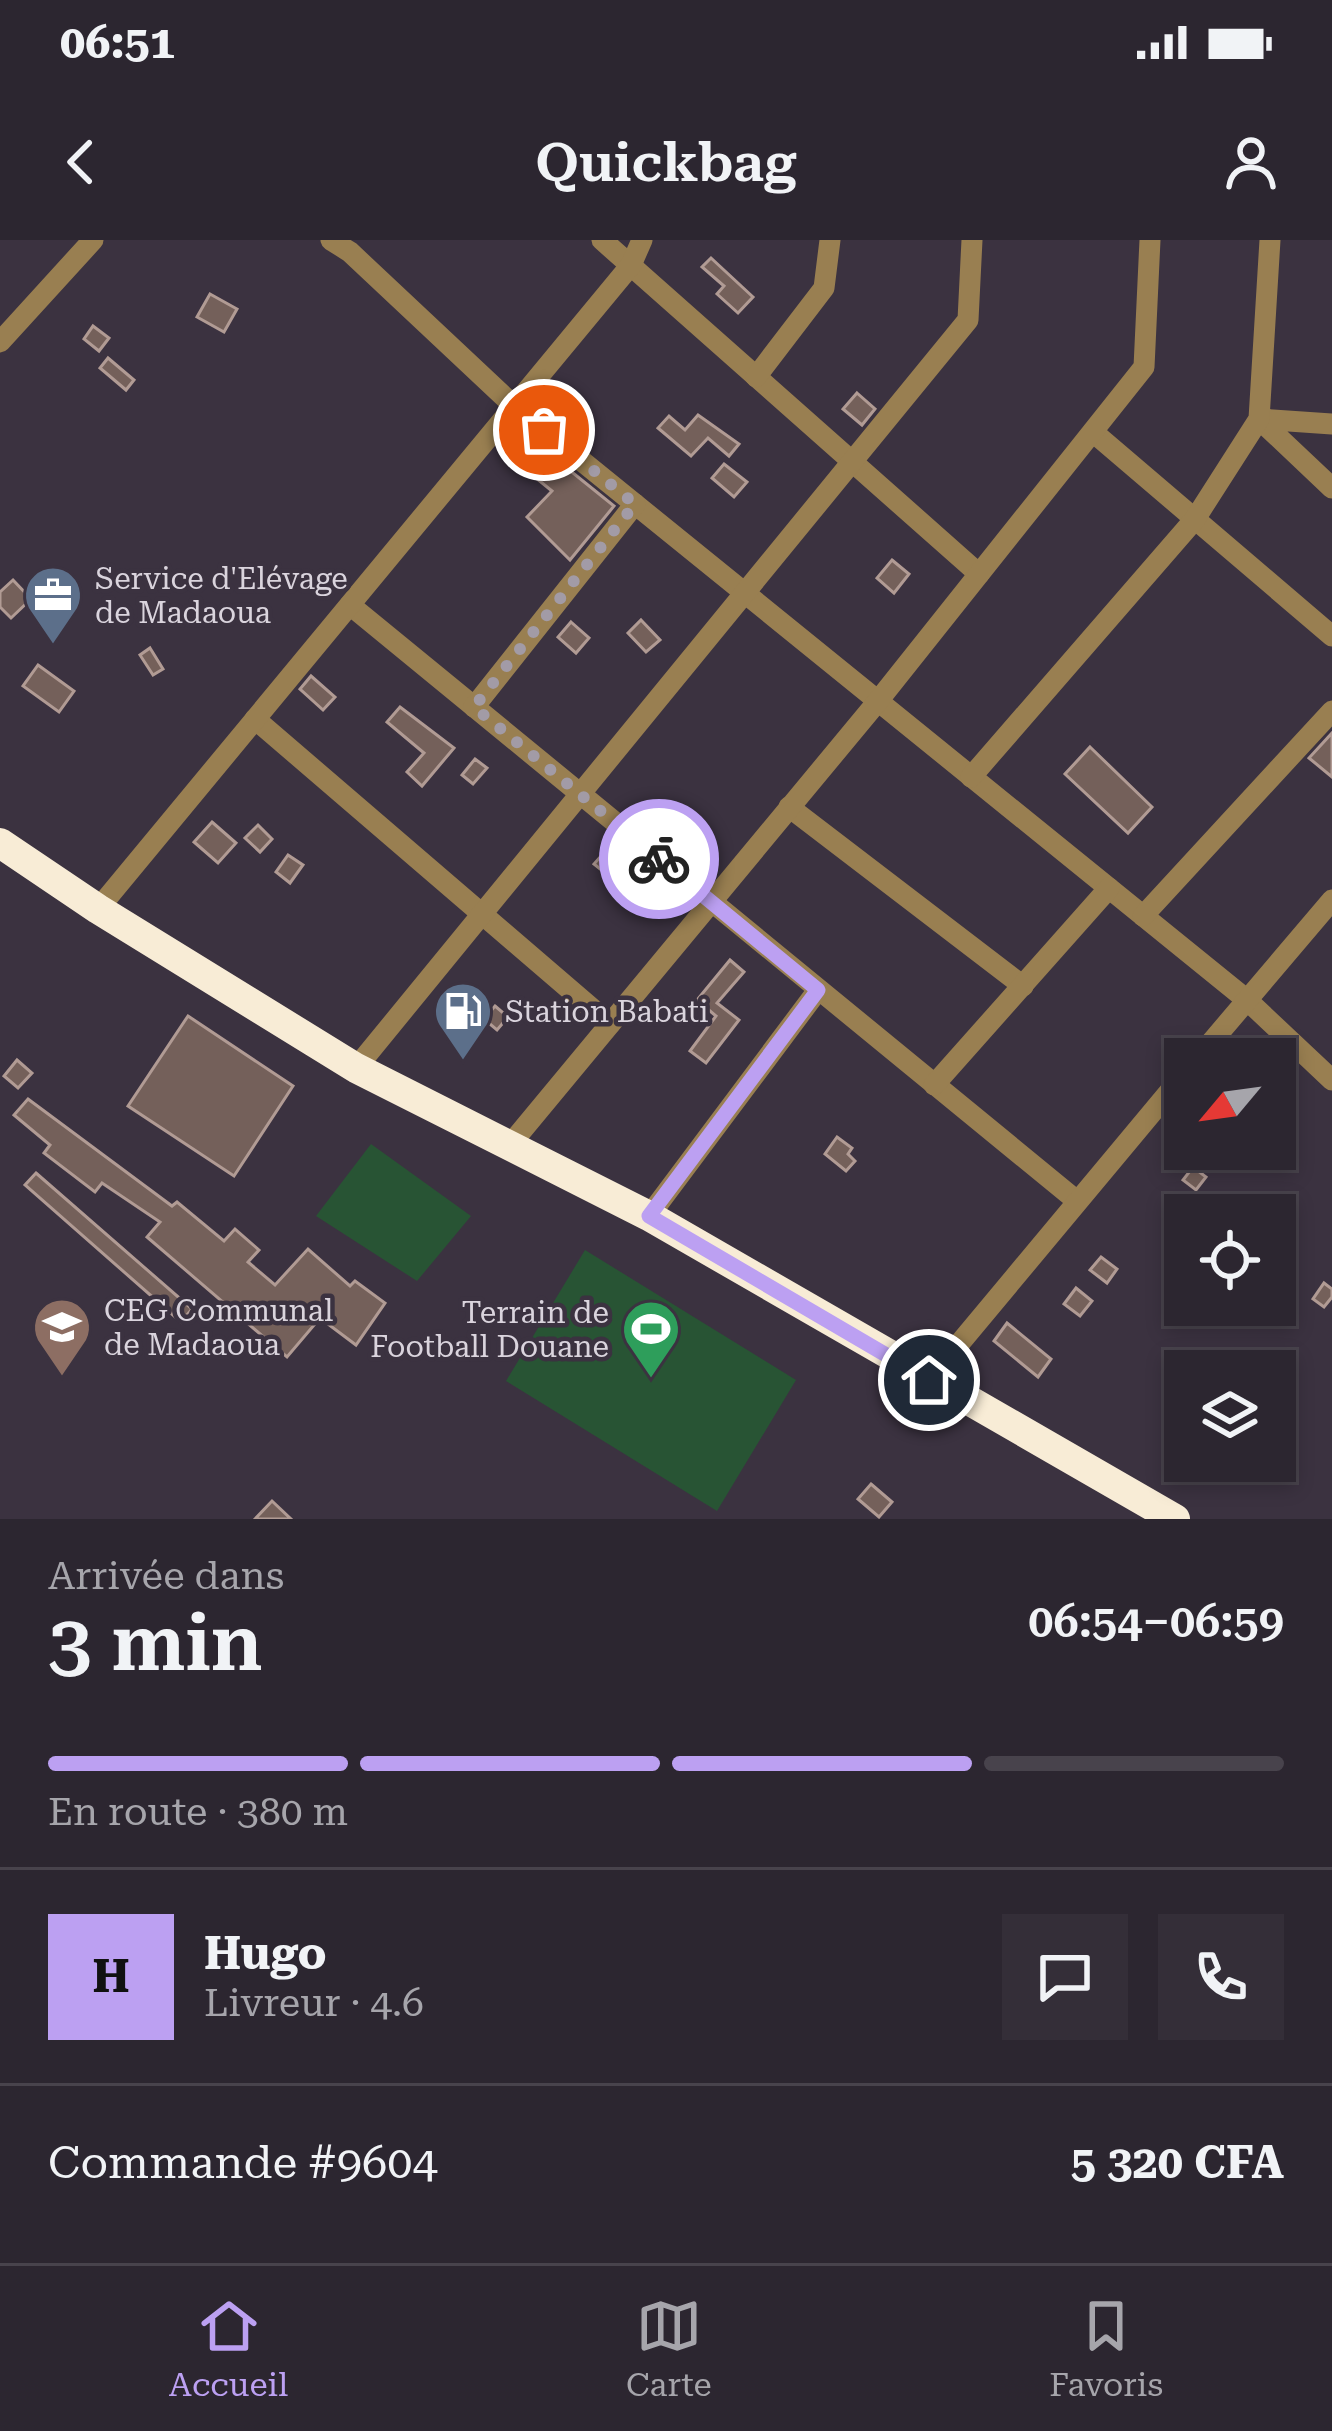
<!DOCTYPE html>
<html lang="fr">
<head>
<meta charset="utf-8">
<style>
	body { margin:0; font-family:"Roboto Serif",serif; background:#342e38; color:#f1f3f6; height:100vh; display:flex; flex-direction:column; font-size:45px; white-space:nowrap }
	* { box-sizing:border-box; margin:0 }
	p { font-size:39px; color:#a6a5ab }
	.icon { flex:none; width:66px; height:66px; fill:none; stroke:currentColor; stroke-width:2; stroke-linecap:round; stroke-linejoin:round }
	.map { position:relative; height:1279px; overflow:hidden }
	.panel { display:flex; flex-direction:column; background:#2c2630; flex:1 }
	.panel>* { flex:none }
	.needle { width:78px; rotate:241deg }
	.buttons { position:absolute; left:1164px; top:798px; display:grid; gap:24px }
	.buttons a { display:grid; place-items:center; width:132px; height:132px; border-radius:0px; background:#2c2630; box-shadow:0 6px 18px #0003,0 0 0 3px #48434c; font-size:60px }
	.pin { position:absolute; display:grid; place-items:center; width:102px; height:102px; color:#fff; margin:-51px; border:6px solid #fff; border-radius:50%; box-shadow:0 3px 12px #0007 }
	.courier { position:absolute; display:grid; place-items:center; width:120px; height:120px; margin:-60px; border:9px solid #bca0f2; border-radius:50%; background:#fff; color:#222; box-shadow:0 3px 15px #0007 }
	.overview em { font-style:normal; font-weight:600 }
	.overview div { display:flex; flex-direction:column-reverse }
	.overview { display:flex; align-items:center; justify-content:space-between; height:204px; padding:0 48px }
	h1 { font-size:78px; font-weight:600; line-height:90px }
	.bar { display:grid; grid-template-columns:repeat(4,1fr); gap:18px 12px; align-content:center; height:144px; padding:0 48px }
	.bar i { height:15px; border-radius:9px; background:#48434c }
	.bar .selected { background:#bca0f2 }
	.bar p { grid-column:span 4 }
	.line { display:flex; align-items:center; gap:30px; padding:0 48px; border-top:3px solid #48434c }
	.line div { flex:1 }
	.round { display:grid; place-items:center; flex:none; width:126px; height:126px; border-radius:0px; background:#342e38 }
	.status { display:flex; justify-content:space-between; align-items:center; height:84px; padding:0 60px; background:#2c2630; direction:ltr }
	.status svg { height:33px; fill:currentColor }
	header { display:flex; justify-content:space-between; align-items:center; height:156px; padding:0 48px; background:#2c2630; font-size:54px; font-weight:600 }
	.tabs { display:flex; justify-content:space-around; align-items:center; height:168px; border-top:3px solid #48434c; background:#2c2630; font-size:33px; color:#a6a5ab }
	.tabs a { display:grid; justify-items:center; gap:6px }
	.tabs .selected { color:#bca0f2 }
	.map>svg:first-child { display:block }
	.green { fill:#285434 }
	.building { fill:#74605a; stroke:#b19b94; stroke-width:3 }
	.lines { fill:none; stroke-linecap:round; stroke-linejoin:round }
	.minor { stroke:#997f51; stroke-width:21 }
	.highway { stroke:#f8ecd6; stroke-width:30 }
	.done { stroke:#a29ba6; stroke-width:12; stroke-dasharray:0 21.6 }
	.route { stroke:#bca0f2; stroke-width:15 }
	.labels { text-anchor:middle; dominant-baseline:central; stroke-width:9; stroke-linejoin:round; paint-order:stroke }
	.poi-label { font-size:30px; fill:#dad4dd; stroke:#3b3240; text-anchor:start }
</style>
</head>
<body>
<div class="status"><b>06:51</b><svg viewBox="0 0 49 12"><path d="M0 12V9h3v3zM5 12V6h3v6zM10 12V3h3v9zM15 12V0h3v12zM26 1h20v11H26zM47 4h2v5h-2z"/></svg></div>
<header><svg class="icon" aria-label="back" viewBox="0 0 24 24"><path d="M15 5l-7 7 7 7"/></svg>Quickbag<svg class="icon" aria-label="person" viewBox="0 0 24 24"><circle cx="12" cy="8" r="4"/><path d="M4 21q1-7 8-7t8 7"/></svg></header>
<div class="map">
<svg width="1332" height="1279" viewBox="0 0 1332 1279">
	<rect width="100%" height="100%" fill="#3b3240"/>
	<!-- green -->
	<g class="green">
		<path d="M371,904l100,72 -54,65 -101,-65z"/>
		<path d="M585,1010l211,130 -79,131 -211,-130z"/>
	</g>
	<!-- building -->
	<g class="building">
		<path d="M711,18l42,39 -15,16 -21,-19 7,-8 -22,-19z"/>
		<path d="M210,54l27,15 -13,23 -27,-15z"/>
		<path d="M93,86l16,12 -10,13 -15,-12z"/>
		<path d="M108,118l26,22 -8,10 -26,-22z"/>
		<path d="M857,153l18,16 -13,16 -19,-16z"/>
		<path d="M698,175l41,29 -10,12 -21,-18 -17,18 -33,-28 11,-12 16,14z"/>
		<path d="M516,187l98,79 -44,54 -43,-43 25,-26 -53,-43z"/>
		<path d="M724,224l23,18 -13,15 -22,-19z"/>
		<path d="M892,320l17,14 -15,19 -17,-15z"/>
		<path d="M13,340l18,19 -20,19 -11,-11v-15z"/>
		<path d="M52,354l20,17 -14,16 -19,-17z"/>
		<path d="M641,380l19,20 -14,12 -18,-19z"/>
		<path d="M571,382l18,16 -13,15 -18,-16z"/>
		<path d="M150,408l13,21 -10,6 -13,-20z"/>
		<path d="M38,425l36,26 -15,21 -36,-26z"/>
		<path d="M311,436l24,21 -12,13 -23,-21z"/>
		<path d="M400,467l54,41 -32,38 -15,-14 17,-19 -37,-31z"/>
		<path d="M1332,493v44l-23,-19z"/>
		<path d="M1090,507l62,60 -24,26 -63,-59z"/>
		<path d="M475,519l12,9 -14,16 -11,-9z"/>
		<path d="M212,582l24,21 -18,20 -24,-21z"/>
		<path d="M258,585l14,14 -12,13 -15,-14z"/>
		<path d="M610,606l15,14 -15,17 -16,-13z"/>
		<path d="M288,615l15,10 -13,18 -14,-11z"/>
		<path d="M730,720l14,12 -27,31 22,17 -33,43 -16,-12 26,-35 -19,-16z"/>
		<path d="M495,766l13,11 -11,13 -13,-11z"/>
		<path d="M188,776l105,70 -59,90 -106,-70z"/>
		<path d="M17,820l15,13 -14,15 -14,-12z"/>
		<path d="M28,859l144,107 5,-4 47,39 11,-12 24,21 -11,12 27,23 33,-36 42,37 5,-5 30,22 -29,42 -36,-27 -33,39 -140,-120 13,-15 -58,-39 -7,9 -51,-39 6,-8 -36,-30z"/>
		<path d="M837,897l15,11 -4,6 7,7 -9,10 -21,-17z"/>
		<path d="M1193,927l13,10 -10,13 -13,-10z"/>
		<path d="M36,933l156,136 -11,13 -156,-137z"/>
		<path d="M1101,1017l16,12 -10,14 -17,-13z"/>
		<path d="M1324,1043l8,6v8l-8,10 -11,-8z"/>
		<path d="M1076,1048l16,13 -12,15 -16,-12z"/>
		<path d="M1007,1083l44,36 -13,18 -44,-36z"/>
		<path d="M871,1244l21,18 -13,15 -21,-18z"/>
		<path d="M272,1261l19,18h-36z"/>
	</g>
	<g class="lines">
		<!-- minor -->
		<g class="minor">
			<path d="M331,0l19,12 164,154 733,594 85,80"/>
			<path d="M602,0l377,334"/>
			<path d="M0,102l93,-102"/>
			<path d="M756,137l68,-89 6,-48"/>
			<path d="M1332,184l-73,-5 73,69"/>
			<path d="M1093,192l239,204"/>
			<path d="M350,365l727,596"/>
			<path d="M474,467l161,-203"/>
			<path d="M255,479l355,305"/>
			<path d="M971,537l224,-258 64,-100 11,-179"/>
			<path d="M789,567l234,179"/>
			<path d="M98,669l533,-644 11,-25"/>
			<path d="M1143,676l189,-205"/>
			<path d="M1197,819l135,-159"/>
			<path d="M356,828l612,-748 4,-80"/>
			<path d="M934,845l175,-197"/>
			<path d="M509,906l369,-445 266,-334 6,-127"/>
			<path d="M649,976l169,-226"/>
			<path d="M929,1140l256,-307"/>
		</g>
		<!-- highway -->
		<path class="highway" d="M0,603l98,66 258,159 293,148 526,303"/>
	</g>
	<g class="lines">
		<!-- done -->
		<path class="done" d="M544,190l91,74 -161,203 185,152"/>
		<!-- route -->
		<path class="route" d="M659,619l159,131 -169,226 280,164"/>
	</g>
	<!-- icons -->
	<defs>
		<symbol id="office-pin" viewBox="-11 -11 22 30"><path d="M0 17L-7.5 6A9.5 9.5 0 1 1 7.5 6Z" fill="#5c6f8a" stroke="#3b3240"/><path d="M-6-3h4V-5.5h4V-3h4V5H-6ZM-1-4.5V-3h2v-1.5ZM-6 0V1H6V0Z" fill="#fff"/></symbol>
		<symbol id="fuel-pin" viewBox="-11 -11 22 30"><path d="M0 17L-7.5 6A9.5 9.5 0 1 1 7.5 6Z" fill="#5c6f8a" stroke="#3b3240"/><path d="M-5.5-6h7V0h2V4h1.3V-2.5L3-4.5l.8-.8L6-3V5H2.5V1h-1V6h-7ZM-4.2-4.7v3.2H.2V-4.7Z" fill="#fff"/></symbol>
		<symbol id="school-pin" viewBox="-11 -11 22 30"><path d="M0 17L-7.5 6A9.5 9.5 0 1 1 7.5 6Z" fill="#8d6e63" stroke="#3b3240"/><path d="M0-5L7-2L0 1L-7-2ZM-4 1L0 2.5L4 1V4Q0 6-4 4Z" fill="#fff"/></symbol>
		<symbol id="stadium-pin" viewBox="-11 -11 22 30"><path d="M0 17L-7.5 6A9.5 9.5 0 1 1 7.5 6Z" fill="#2e9e5b" stroke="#3b3240"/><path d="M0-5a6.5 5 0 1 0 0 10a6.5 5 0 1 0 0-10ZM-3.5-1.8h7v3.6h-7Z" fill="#fff"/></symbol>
	</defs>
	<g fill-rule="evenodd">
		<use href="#office-pin" x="20" y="322" width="66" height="90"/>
		<use href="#fuel-pin" x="430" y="738" width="66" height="90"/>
		<use href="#school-pin" x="29" y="1054" width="66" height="90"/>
		<use href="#stadium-pin" x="618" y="1056" width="66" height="90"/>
	</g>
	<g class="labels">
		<!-- poi labels -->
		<g class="poi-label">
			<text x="95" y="338">Service d'Elévage<tspan x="95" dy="34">de Madaoua</tspan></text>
			<text x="505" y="771">Station Babati</text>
			<text x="104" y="1070">CEG Communal<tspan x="104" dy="34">de Madaoua</tspan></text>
			<text x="609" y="1072" text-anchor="end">Terrain de<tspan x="609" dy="34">Football Douane</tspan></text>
		</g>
	</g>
</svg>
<div class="buttons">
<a><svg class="needle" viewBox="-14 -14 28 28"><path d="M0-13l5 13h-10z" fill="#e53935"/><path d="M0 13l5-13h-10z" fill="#a6a5ab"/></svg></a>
<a><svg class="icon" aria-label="locate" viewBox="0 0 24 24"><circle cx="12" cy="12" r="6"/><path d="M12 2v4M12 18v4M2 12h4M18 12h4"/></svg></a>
<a><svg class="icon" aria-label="layers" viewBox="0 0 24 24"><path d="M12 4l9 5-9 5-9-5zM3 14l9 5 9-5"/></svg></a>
</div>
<div class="pin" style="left:544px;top:190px;background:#ea580c"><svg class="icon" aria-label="bag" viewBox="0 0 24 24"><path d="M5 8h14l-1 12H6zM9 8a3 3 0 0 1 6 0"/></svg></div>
<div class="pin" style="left:929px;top:1140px;background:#1f2937"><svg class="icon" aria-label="home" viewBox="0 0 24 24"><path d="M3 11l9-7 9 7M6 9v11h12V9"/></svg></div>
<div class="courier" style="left:659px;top:619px"><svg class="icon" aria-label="bike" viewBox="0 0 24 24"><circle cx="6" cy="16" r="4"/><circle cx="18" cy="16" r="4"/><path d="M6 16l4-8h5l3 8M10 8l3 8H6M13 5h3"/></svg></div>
</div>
<section class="panel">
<div class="overview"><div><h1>3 min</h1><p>Arrivée dans</p></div><em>06:54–06:59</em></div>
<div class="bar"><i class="selected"></i><i class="selected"></i><i class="selected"></i><i></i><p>En route · 380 m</p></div>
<div class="line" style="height:216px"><b class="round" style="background:#bca0f2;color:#111">H</b><div><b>Hugo</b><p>Livreur · 4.6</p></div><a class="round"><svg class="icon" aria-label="chat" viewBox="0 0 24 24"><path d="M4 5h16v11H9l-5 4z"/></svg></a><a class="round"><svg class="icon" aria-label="phone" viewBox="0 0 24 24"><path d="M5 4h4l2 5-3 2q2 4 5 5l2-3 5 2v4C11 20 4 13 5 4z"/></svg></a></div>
<div class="line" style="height:156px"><div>Commande #9604</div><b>5 320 CFA</b></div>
</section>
<nav class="tabs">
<a class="selected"><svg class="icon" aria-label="home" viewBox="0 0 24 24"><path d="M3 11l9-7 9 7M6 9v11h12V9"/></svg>Accueil</a>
<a><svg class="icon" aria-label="map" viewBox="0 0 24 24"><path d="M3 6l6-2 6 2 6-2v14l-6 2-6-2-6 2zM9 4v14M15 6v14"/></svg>Carte</a>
<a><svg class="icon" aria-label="saved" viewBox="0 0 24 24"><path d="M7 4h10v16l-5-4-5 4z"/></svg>Favoris</a>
</nav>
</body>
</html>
